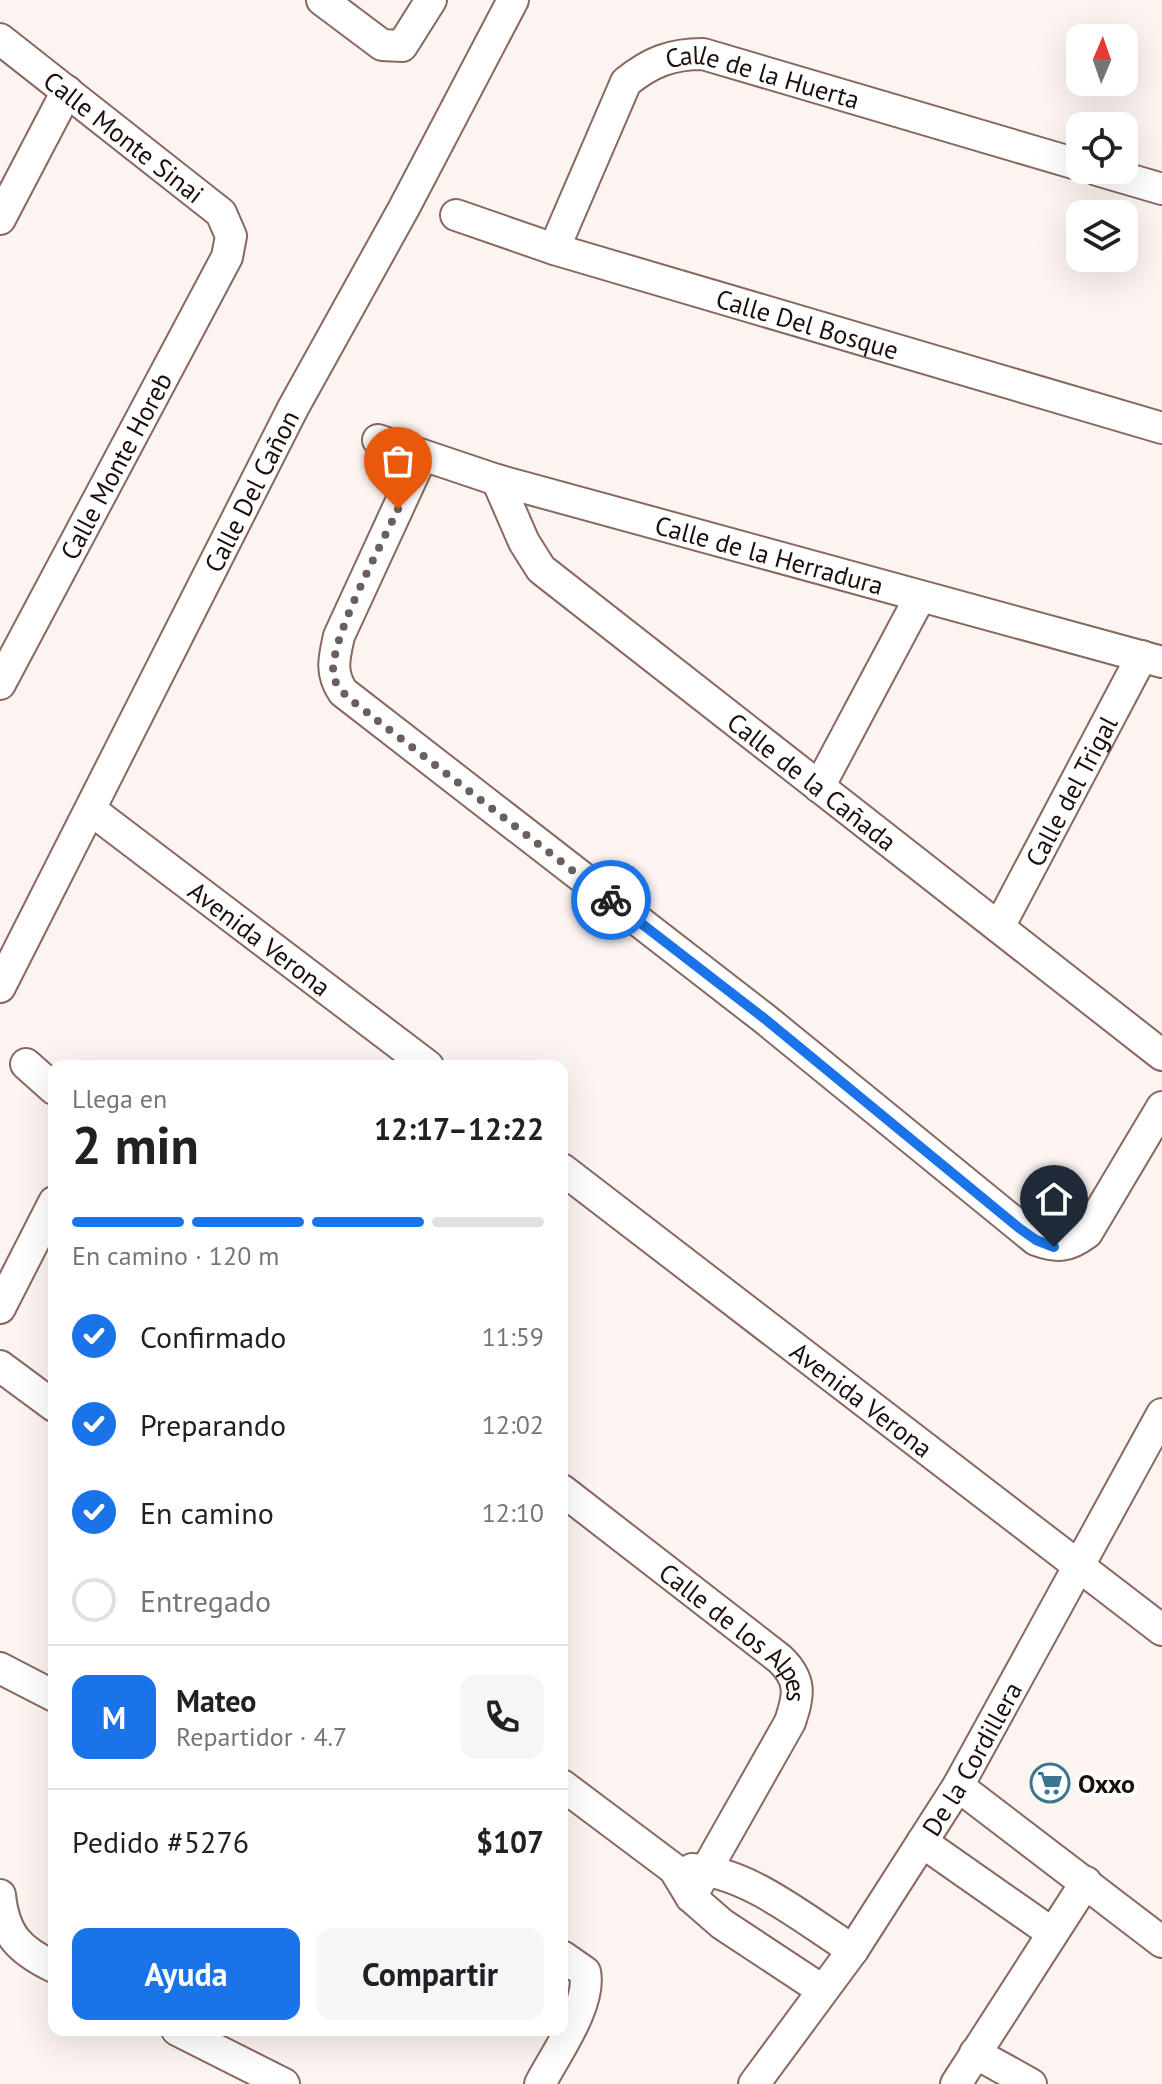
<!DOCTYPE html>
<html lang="es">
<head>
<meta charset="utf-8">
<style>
	body { margin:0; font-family:"PT Sans",sans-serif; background:#f6f6f6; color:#202124; height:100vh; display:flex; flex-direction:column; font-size:30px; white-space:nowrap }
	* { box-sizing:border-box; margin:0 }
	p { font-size:26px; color:#757577 }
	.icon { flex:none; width:44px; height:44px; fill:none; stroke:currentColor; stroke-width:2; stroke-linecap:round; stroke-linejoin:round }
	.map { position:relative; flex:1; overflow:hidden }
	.sheet { position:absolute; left:48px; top:1060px; width:520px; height:976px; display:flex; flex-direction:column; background:#fff; border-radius:16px; box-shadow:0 8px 32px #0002 }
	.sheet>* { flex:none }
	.needle { width:52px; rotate:2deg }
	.controls { position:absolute; left:1066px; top:24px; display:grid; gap:16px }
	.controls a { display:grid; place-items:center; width:72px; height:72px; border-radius:16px; background:#fff; box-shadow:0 8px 32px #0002; font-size:40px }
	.pin { position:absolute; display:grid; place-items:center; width:68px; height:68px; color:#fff; margin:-82px -34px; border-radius:50% 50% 50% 0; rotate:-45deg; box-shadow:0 0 8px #0007 }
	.pin .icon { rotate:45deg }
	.courier { position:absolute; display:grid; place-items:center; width:80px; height:80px; margin:-40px; border:6px solid #1a73e8; border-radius:50%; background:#fff; color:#222; box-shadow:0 2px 10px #0007 }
	.head em { font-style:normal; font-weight:700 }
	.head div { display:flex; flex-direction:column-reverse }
	.head { display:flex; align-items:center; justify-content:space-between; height:136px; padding:0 24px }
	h1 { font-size:52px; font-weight:700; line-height:60px }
	.bar { display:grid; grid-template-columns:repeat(4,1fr); gap:12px 8px; align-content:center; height:96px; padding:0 24px }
	.bar i { height:10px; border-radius:6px; background:#e0e0e0 }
	.bar .active { background:#1a73e8 }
	.bar p { grid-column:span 4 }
	.line { display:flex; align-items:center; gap:20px; padding:0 24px; border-top:2px solid #e0e0e0 }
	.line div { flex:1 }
	.round { display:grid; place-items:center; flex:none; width:84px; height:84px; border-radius:16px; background:#f6f6f6 }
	ol { padding:0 24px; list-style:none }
	li { display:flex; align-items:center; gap:24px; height:88px }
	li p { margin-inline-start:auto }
	li .icon { padding:8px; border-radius:50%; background:#1a73e8; color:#fff; stroke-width:4 }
	li:last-child { color:#757577 }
	li i { width:44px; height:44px; border:4px solid #e0e0e0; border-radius:50% }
	.action { display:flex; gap:16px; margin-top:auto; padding:16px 24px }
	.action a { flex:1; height:92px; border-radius:16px; background:#1a73e8; color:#fff; font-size:32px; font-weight:700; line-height:92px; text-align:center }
	.action a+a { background:#f6f6f6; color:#202124 }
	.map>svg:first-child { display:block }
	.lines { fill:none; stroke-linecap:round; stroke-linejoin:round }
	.minor-casing { stroke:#89685d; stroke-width:34 }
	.minor { stroke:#fff; stroke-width:30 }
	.done { stroke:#6a5f5c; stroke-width:8; stroke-dasharray:0 14.4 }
	.route { stroke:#1a73e8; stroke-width:10 }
	.labels { text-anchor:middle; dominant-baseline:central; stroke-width:8; stroke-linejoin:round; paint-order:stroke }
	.street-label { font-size:26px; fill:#1c0f0b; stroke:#fff }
	.poi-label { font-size:26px; font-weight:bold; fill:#1c0f0b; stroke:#fff; text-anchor:start }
</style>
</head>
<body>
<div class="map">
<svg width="1162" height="2084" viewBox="0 0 1162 2084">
	<rect width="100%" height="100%" fill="#fcf4f1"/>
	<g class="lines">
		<defs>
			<g id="minor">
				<path d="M322,0l60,45 20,1 29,-46"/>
				<path id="s1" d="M0,39l221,174 10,23 -4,21 -227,427"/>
				<path d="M1097,170l65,19"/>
				<path id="s2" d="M456,215l98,34 608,179"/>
				<path d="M0,219l67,-128"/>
				<path id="s3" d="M554,249l72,-167c25,-20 45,-28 77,-28l377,111"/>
				<path id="s4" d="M378,440l119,40 665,182"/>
				<path d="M422,456l-83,180c-5,22 -9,37 4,56l422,327 271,221c22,8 32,7 51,-7l75,-126"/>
				<path id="s5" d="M497,480l27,62 17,27 621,486"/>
				<path d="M819,787l101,-190"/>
				<path id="s6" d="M91,810l337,256"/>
				<path id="s7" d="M999,927l143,-271"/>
				<path id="s8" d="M0,987l293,-579 111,-200 109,-208"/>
				<path d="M26,1064l28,25"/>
				<path id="s9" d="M562,1169l600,461"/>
				<path d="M0,1308l54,-106"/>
				<path d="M0,1366l54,40"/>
				<path id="s10" d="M562,1490l218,169c22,21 19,36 10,63l-99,175"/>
				<path d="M0,1668l54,28"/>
				<path d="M562,1785l112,84 17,28 31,27 100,66"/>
				<path d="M958,1786l204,156"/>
				<path d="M922,1842l130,91"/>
				<path d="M692,1869c57,3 114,52 161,81"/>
				<path d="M0,1895c4,40 19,55 54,72"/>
				<path d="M177,2030l107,54"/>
				<path d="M975,2053l56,31"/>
				<path d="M540,2084c15,-29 52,-80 45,-112l-23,-16"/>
				<path id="s11" d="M754,2084l99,-134 105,-164 204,-372"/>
				<path d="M956,2084l130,-202"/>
			</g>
		</defs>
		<!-- minor casing -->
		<use href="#minor" class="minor-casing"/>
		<!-- minor -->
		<use href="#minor" class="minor"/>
	</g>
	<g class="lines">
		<!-- done -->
		<path class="done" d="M398,509c-15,33 -73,138 -64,169 5,16 27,29 40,40l237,182"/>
		<!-- route -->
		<path class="route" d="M611,900l154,119 254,209 17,12 18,7"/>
	</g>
	<!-- icons -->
	<defs>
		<symbol id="supermarket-ring" viewBox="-11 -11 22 22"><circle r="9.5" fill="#fff" stroke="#3a768d" stroke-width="1.5"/><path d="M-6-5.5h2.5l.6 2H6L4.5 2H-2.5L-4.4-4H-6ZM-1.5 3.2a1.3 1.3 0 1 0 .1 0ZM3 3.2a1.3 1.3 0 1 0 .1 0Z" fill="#3a768d"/></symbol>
	</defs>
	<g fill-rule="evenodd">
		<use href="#supermarket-ring" x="1028" y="1761" width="44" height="44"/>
	</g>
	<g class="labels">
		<!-- street labels -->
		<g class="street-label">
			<text stroke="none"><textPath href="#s3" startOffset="328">Calle de la Huerta</textPath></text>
			<text stroke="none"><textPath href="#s1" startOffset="158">Calle Monte Sinai</textPath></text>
			<text stroke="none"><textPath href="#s2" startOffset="368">Calle Del Bosque</textPath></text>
			<text transform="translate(116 466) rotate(-62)">Calle Monte Horeb</text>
			<text stroke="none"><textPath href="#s8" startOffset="556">Calle Del Cañon</textPath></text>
			<text stroke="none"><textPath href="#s4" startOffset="408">Calle de la Herradura</textPath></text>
			<text stroke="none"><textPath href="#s5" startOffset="444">Calle de la Cañada</textPath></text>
			<text stroke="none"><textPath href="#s7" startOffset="154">Calle del Trigal</textPath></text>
			<text stroke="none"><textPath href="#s6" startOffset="212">Avenida Verona</textPath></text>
			<text stroke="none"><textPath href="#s9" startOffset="378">Avenida Verona</textPath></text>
			<text stroke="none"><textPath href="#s10" startOffset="226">Calle de los Alpes</textPath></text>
			<text stroke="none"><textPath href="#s11" startOffset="392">De la Cordillera</textPath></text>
		</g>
		<!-- poi labels -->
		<g class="poi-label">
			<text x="1078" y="1783">Oxxo</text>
		</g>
	</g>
</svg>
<div class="controls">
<a><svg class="needle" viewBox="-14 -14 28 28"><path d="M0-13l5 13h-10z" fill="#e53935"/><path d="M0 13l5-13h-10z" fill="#757577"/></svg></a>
<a><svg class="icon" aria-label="locate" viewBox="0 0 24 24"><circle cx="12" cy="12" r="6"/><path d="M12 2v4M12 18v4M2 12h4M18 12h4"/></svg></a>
<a><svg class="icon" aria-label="layers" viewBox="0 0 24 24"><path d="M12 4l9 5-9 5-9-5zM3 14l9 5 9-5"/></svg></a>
</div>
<div class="pin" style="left:398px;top:509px;background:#ea580c"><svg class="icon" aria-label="bag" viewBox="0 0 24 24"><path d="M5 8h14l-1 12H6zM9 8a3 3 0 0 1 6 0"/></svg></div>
<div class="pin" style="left:1054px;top:1247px;background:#1f2937"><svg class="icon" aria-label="home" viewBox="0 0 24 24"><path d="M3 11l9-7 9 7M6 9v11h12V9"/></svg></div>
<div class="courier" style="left:611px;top:900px"><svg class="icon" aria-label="bike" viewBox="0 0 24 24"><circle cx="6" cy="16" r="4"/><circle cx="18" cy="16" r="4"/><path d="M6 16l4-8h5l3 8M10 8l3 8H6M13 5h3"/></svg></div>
<section class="sheet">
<div class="head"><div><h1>2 min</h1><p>Llega en</p></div><em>12:17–12:22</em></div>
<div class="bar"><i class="active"></i><i class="active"></i><i class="active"></i><i></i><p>En camino · 120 m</p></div>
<ol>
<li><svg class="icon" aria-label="check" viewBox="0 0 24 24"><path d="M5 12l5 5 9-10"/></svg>Confirmado<p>11:59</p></li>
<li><svg class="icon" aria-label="check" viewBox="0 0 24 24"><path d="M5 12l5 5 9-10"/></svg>Preparando<p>12:02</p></li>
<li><svg class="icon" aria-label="check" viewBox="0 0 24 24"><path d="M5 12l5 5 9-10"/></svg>En camino<p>12:10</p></li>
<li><i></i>Entregado</li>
</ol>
<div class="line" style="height:144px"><b class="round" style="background:#1a73e8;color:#fff">M</b><div><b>Mateo</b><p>Repartidor · 4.7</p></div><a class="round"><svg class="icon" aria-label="phone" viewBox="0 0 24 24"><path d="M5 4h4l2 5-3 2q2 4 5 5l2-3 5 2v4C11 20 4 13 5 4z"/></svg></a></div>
<div class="line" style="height:104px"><div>Pedido #5276</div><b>$107</b></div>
<div class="action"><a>Ayuda</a><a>Compartir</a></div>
</section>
</div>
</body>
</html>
